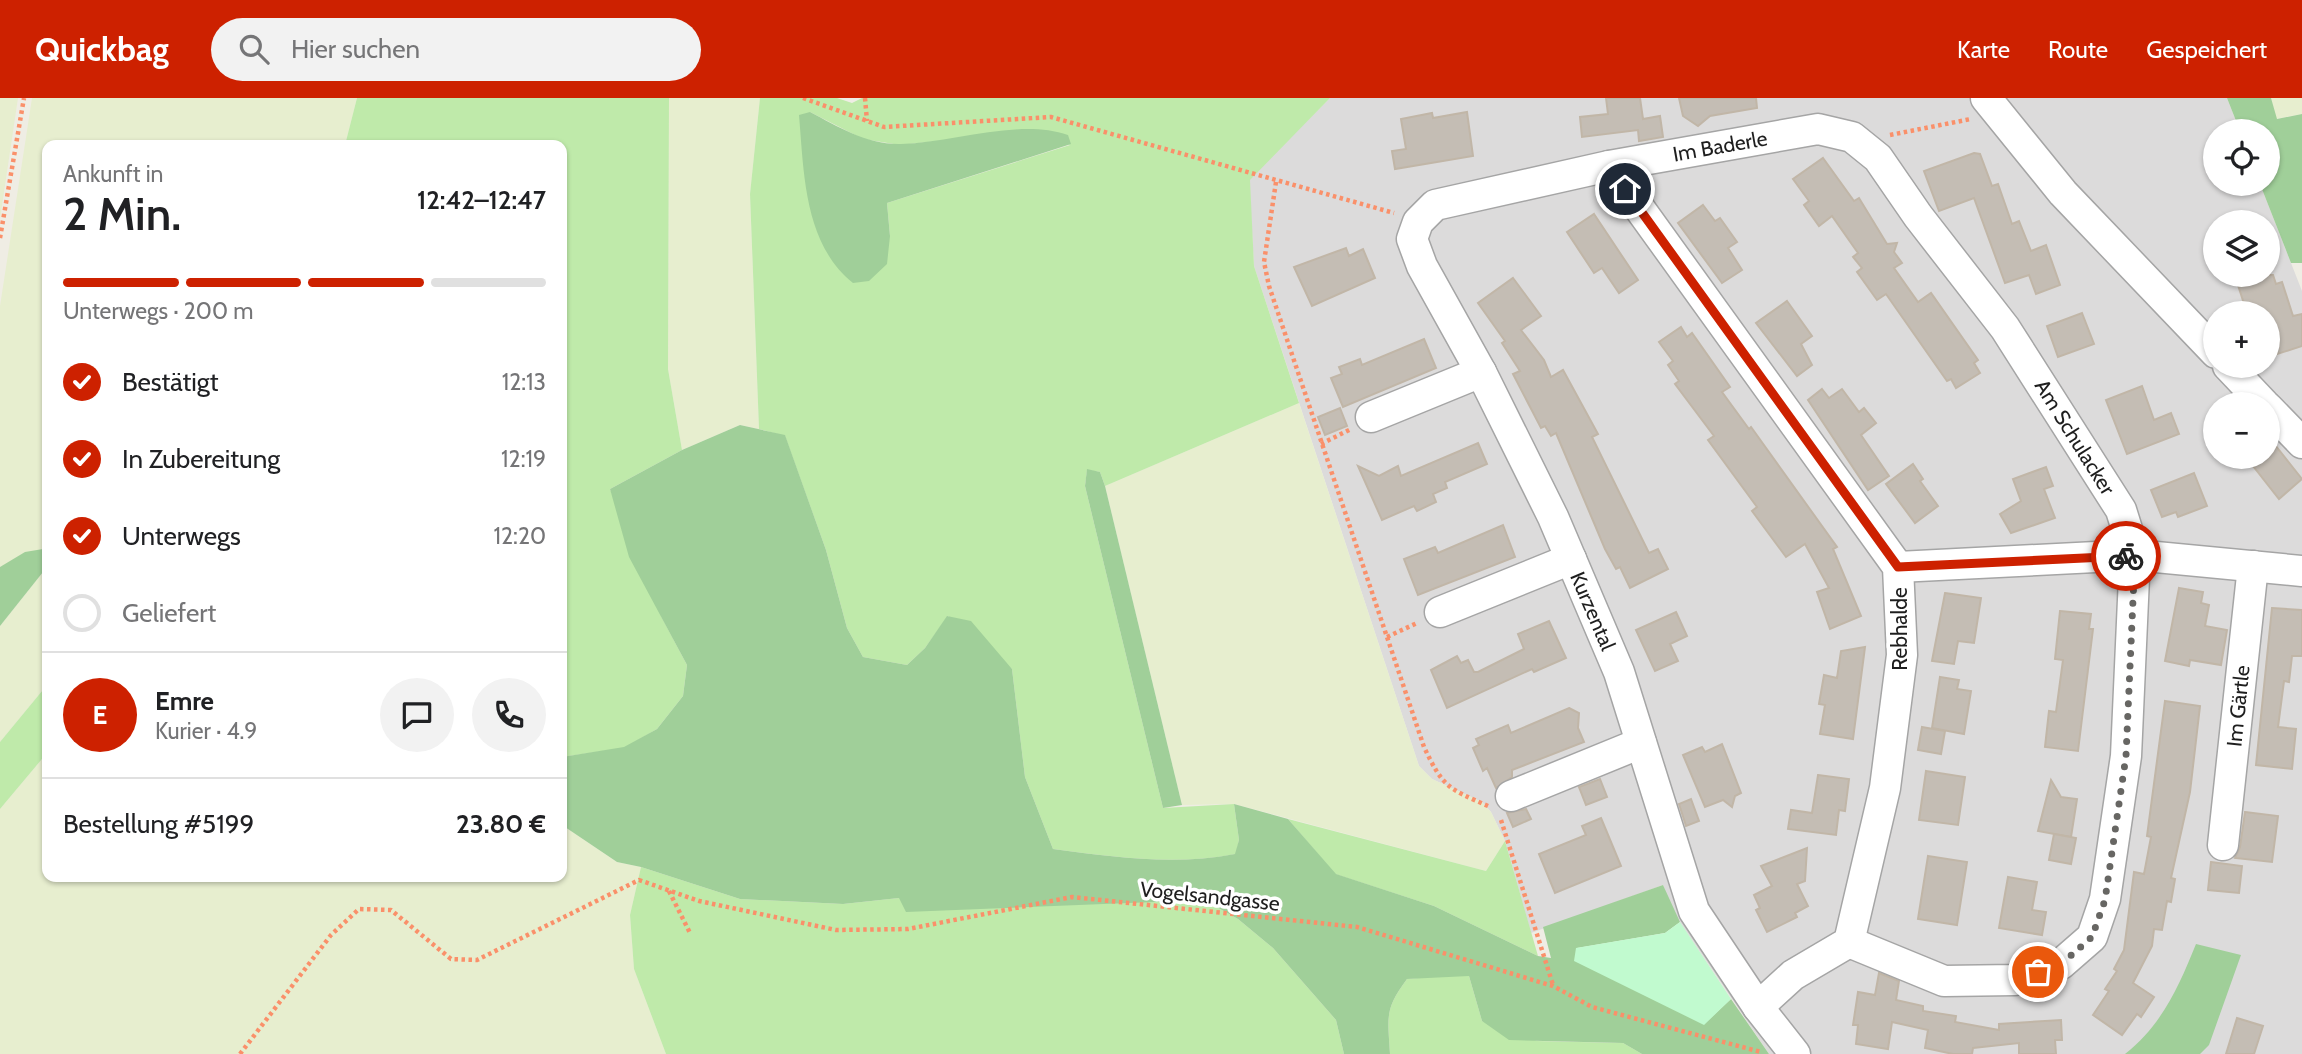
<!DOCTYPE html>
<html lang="de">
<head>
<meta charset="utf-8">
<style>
	body { margin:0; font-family:Cabin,sans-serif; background:#f2f2f2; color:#202124; height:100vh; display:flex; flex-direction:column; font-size:26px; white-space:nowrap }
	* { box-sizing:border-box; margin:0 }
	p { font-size:23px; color:#757577 }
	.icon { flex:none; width:38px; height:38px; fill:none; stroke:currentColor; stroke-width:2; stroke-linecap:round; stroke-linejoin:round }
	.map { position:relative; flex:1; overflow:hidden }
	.side { position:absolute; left:42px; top:42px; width:525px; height:742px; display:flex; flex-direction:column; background:#fff; border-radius:14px; box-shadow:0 2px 5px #0004 }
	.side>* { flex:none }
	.fabs { position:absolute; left:2203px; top:21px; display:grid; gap:14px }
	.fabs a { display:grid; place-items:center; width:77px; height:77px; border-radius:50%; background:#fff; box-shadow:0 2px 5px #0004; font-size:35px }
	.pin { position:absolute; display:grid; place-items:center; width:60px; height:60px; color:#fff; margin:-30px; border:4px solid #fff; border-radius:50%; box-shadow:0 2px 7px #0007 }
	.courier { position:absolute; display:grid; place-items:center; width:70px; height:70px; margin:-35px; border:5px solid #cd2100; border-radius:50%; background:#fff; color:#222; box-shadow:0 2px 9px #0007 }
	.headline em { font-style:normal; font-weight:600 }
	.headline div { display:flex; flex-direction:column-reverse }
	.headline { display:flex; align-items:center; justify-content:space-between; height:119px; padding:0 21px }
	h1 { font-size:46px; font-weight:600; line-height:52px }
	.bar { display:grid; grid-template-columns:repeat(4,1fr); gap:10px 7px; align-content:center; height:84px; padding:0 21px }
	.bar i { height:9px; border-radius:5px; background:#e0e0e0 }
	.bar .on { background:#cd2100 }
	.bar p { grid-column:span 4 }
	.line { display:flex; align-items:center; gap:18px; padding:0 21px; border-top:2px solid #e0e0e0 }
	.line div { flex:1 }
	.round { display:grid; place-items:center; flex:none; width:74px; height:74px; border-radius:37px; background:#f2f2f2 }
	ol { padding:0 21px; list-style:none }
	li { display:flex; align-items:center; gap:21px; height:77px }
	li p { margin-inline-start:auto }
	li .icon { padding:7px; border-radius:50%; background:#cd2100; color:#fff; stroke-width:4 }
	li:last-child { color:#757577 }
	li i { width:38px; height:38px; border:4px solid #e0e0e0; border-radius:50% }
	header { display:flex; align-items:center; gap:42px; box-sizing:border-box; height:98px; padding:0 35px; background:#cd2100; color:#fff }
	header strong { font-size:33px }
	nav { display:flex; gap:38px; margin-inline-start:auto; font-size:24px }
	.search { width:490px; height:63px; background:#f2f2f2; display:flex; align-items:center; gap:18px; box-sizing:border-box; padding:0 24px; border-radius:38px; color:#757577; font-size:26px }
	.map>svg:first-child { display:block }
	.residential { fill:#dcdbdb; fill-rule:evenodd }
	.farmland { fill:#e7eecf }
	.grass { fill:#bfeaaa; fill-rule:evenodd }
	.forest { fill:#a0cf99 }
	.park { fill:#c1facf }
	.building { fill:#c4bdb4; stroke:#c1b6a7; stroke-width:2 }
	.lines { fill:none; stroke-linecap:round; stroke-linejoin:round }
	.minor-casing { stroke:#a5a5a5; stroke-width:33 }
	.path { stroke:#fa906a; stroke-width:4.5; stroke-dasharray:3.5 3.5; stroke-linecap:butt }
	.minor { stroke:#fff; stroke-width:30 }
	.done { stroke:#676663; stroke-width:7; stroke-dasharray:0 12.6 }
	.route { stroke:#cd2100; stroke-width:9 }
	.labels { text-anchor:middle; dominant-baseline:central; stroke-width:7; stroke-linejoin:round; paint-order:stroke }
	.street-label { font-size:21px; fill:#1e1e1e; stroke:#fff }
</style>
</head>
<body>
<header>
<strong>Quickbag</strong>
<div class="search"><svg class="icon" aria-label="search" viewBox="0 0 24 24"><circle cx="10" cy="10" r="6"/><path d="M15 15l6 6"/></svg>Hier suchen</div>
<nav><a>Karte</a><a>Route</a><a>Gespeichert</a></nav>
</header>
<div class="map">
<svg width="2302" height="956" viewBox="0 0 2302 956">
	<rect width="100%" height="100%" fill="#efede4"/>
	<!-- residential -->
	<path class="residential" d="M1330,0h897l13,33h-24v53h44l42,107v763h-533l-96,-142 -10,-27 -132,48 -26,-92 -14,-29 -9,-10 -50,-23 -13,-13 -165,-500 -5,-87zM2216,124h52v53h-52zM2216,215h52v53h-52zM2216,306h52v53h-52z"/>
	<!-- farmland -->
	<g class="farmland">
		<path d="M0,0h18l-18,121z"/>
		<path d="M32,0h325l-12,47h-298v414l-4,-10 -43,18v-261z"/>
		<path d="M669,0h91l-10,96 9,235 -19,-4 -58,25 -14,-81z"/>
		<path d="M2271,0h31v16l-26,5z"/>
		<path d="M1299,305l120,363 13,13 50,23 9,10 14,29 -19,30 -252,-67 -52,1 -77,-319z"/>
		<path d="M47,469v118l-47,57v-116z"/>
		<path d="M47,655v124h515v-52l55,37 24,5 -11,48 4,54 32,85h-666v-245z"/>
	</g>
	<!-- grass -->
	<g class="grass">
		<path d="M357,0h312l-1,271 14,81 -72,39 52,129 25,47 -4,31 -26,33 -33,19 -62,9v-612h-217z"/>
		<path d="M760,0h77l15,5 10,-5h468l-80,82 4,86 45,137 -194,83 -5,-14 -13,-2 -2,16 78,322 71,-4 5,36 -3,14c-63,12 -121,3 -183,-5l-28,-72 -13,-108 -64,-53 -23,32 -18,17 -44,-8 -16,-29 -21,-78 -41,-114 -26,-7 -9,-235zM810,14l53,27 37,6 141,-15 29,15 -183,58 3,33z"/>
		<path d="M47,587v68l-47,56v-67z"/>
		<path d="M1288,721l198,52 19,-30 33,115 -104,-50 -99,-32z"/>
		<path d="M641,769l99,32 103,5 56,-6 202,4 103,-2 34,19 35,29 63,72 8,34h-678l-32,-85 -4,-54z"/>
		<path d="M1451,877l18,1 13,45 55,20 86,2 19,11h-252c-2,-37 -6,-44 17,-75z"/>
	</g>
	<!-- forest -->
	<g class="forest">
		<path d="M2227,0h44l6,21 25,-5v149h-11l-31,-79h8v-53h-28z"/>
		<path d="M810,14c29,15 57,33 91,32 52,-1 117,-26 167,-9l3,9 -184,59 3,33 -3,28 -18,17 -16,2c-49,-39 -49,-110 -54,-168z"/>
		<path d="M740,327l45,10 41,115 21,78 16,29 44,8 18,-17 22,-32 24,5 41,48 13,108 28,72c62,8 120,17 182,5l4,-14 -5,-36 54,15 48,55 98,32 104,50 13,2 -8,-31 120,-42 17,37 -15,11 -88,15 127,76 27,-25 38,55h-127l-19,-11 -114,-3 -27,-19 -13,-45 -62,3c-23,31 -19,38 -17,75h-46l-8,-34 -63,-72 -35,-29 -34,-19 -298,12 -7,-14 -56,6 -103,-5 -99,-32 -24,-5 -55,-37v-68l62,-10 33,-18 26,-33 4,-31 -58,-108 -19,-68 72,-39z"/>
		<path d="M1087,371l13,3 5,14 77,319 -19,3 -78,-322z"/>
		<path d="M43,451l4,18 -47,59v-59l25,-15z"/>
		<path d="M2196,846l45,11 -32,90 -9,9h-75c37,-29 54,-68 71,-110z"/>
	</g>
	<!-- park -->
	<path class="park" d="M1680,824l51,77 -27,26 -130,-64 2,-13 89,-15z"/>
	<!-- building -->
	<g class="building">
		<path d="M1606,0h34l3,21 17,-3 3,21 -24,4 -1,-11 -56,7 -2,-20 28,-3z"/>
		<path d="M1679,0h77l1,10 -47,8 -12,10 -15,-10z"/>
		<path d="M1467,14l6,44 -78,13 -3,-18 14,-2 -5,-30 31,-6 1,5z"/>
		<path d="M1974,55l6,1 12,32 6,-2 14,40 7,-3 12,30 15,-6 14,40 -24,9 -7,-19 -24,8 -31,-85 -35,13 -15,-40z"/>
		<path d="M1823,60l31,43 5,-3 28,46 10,-1 -3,9 8,11 -8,5 24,34 13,-9 47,67 -4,3 6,10 -24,15 -5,-9 -4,2 -61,-87 -9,6 -20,-28 5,-4 -9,-11 5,-4 -26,-37 -13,10 -15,-21 5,-4 -16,-22z"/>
		<path d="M1703,107l12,16 5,-3 17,24 -9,6 14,22 -20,13 -44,-60z"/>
		<path d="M1594,116l44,66 -19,13 -17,-25 -8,5 -27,-41z"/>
		<path d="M1346,150l3,8 14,-7 12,29 -63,28 -18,-39z"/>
		<path d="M2251,177h22l3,9 6,-2 11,34 9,-2v32l-34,11v-44h-21l-11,-34z"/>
		<path d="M1513,180l28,38 -20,14 23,30 7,17 12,-7 35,64 -6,3 57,116 9,-4 10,20 -38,19 -10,-21 -4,2 -11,-20 -49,-116 -5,3 -6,-10 -4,2 -28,-54 7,-3 -18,-28 3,-2 -27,-38z"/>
		<path d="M1787,203l25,35 -11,8 11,21 -15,11 -41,-53z"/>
		<path d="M2082,215l12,31 -36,13 -11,-31z"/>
		<path d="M1681,229l6,10 5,-4 38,54 -8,5 27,37 2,-2 86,120 -4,2 28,67 -31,13 -13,-37 12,-4 -24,-44 -19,13 -34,-46 5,-4 -49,-67 6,-4 -39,-52 4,-3 -11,-16 5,-4 -14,-19z"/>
		<path d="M1424,241l12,29 -93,39 -12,-29 11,-4 -3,-7 21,-8 2,6z"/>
		<path d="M2142,288l12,34 17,-7 8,21 -52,20 -21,-54z"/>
		<path d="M1822,291l7,9 13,-9 17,23 5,-4 12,15 -15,12 28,41 -21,14 -60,-90z"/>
		<path d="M1340,310l7,18 -22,9 -7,-18z"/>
		<path d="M2268,338l34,43 -23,20 -33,-42h22z"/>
		<path d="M1478,345l9,21 -42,18 2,6 -14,6 3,8 -19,9 -3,-5 -32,14 -24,-54 21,10 19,-10 3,10z"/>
		<path d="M1913,366l10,15 -3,2 18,25 -23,17 -29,-39z"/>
		<path d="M2046,369l7,19 -9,3 11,29 -44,15 -11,-19 21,-13 -8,-22z"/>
		<path d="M2194,375l13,33 -29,11 -2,-5 -14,5 -11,-27z"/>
		<path d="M1503,427l12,32 -97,38 -14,-36 31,-12 3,6z"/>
		<path d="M2179,490l24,4 -2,11 8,2 -4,21 22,4 -6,35 -31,-5 -1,6 -24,-5z"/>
		<path d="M1945,495l36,5 -7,45 -16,-2 -4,23 -22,-3z"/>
		<path d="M2272,510l30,2v46h-10l-3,26 -5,-1 -6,46 18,2 -4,40 -36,-4z"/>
		<path d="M2060,513l31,3 -2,15h4l-15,122 -33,-4 4,-36 7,1 7,-52 -8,-1z"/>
		<path d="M1676,514l11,24 -17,8 8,17 -23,10 -19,-41z"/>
		<path d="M1549,523l17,37 -32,14 -2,-3 -85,39 -16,-38 26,-14 4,7 7,-3 6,12h4l46,-23 -6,-15z"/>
		<path d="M1865,549l-12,92 -33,-5 5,-29 -6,-1 5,-29 13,3 4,-27z"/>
		<path d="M1940,579l19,3 -2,9 14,2 -7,43 -32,-6z"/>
		<path d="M2165,603l35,5 -10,86 -19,86 4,1 -4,23 -4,-1 -5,29 -8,-1 -2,17 -19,37 21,14 -13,20 -4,-3 -15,21 -29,-20 16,-24 -4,-2 12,-18 -3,-2 10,-19 10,-78 10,2 7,-37 -4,-1z"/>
		<path d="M1569,610l10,5 -1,15 6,14 -72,28v7l-16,11 -9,-20 -4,3 -10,-23 6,-3 -3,-6 32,-14 3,8z"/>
		<path d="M1922,629l23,4 -4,23 -23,-4z"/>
		<path d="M1722,646l19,49 -6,3 -3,11 -9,-7 -18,7 -22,-52 19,-8 3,5z"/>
		<path d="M1926,673l39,6 -7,48 -39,-5z"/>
		<path d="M1818,677l31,4 -4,32 -6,-1 -3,25 -48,-6 3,-19 21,3z"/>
		<path d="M1600,681l7,18 -21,8 -7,-18z"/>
		<path d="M2051,682l10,17 16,2 -6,38 -33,-6z"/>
		<path d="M1691,701l8,22 -13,5 -7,-22z"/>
		<path d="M1526,711l5,10 -18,8 -6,-14z"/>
		<path d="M2245,714l33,4 -6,46 -37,-4 5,-11z"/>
		<path d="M1601,720l20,48 -66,27 -16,-39 47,-19 -4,-9z"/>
		<path d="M2054,736l22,4 -5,26 -22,-4z"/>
		<path d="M1807,750l-2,33 -8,3 11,22 -13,7 2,4 -30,15 -11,-22 4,-2 -6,-13 18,-9 -11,-20z"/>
		<path d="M1928,758l39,6 -10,63 -39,-6z"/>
		<path d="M2211,764l31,4 -3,27 -31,-3z"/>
		<path d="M2008,779l29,5 -5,28 14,2 -4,23 -43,-7z"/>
		<path d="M1879,875l20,8 -3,19 27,6v5l33,5 -1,6 44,8v-6l62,-4 1,20h-7l1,14h-37v-11l-46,5 -1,6h-19l-28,-6 3,-18 -36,-8 -4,27 -32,-5 2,-19h-5l5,-33 17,3z"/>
		<path d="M2237,920l26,8 -9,28h-28z"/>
	</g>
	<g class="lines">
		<defs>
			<g id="minor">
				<path d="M1986,0l77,95 153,160"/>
				<path d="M1609,68l289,401 4,88 -17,133 -36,154 -56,33 -35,32"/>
				<path d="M2228,268l36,38"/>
				<path d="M2268,310l34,35"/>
				<path d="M1371,319l110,-45"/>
				<path d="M1898,469l237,-12 167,16"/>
				<path d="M1440,514l131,-53"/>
				<path d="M1511,698l130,-53"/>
				<path d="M2223,747l30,-279"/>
				<path d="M1795,956l-37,-47 -64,-96 -75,-239 -66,-155 -72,-145 -59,-106 -10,-27 6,-17 17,-17 174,-39 209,-37 34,8 26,21 40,58 87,112 116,182 14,45 -9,201 -21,143 -13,38 -31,27 -46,16 -71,1 -95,-39"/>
			</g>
		</defs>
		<!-- minor casing -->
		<use href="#minor" class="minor-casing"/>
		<!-- path -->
		<g class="path">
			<path d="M803,0l81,29 167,-10 343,96"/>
			<path d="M865,0l2,23"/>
			<path d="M1890,37l81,-16"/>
			<path d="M1276,84l-12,80 5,24 155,461c19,40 23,41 64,59"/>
			<path d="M0,140l24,-140"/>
			<path d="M1321,346l30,-15"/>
			<path d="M1387,539l30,-14"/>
			<path d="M1501,722l52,165"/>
			<path d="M669,793l21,42"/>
			<path d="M240,956l91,-119 28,-26 32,1 60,49 26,1 162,-80 60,21 137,29 72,-1 164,-32 285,30 196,59 39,21 169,45"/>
		</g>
		<!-- minor -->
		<use href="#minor" class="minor"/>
	</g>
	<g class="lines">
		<!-- done -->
		<path class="done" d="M2038,874l23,-8 31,-27 13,-37 21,-144 9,-201 -9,1"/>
		<!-- route -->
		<path class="route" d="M1625,91l273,378 228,-11"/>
	</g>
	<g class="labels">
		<!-- street labels -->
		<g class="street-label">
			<text transform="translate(1720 48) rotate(-10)">Im Baderle</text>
			<text transform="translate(2075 339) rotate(58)">Am Schulacker</text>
			<text transform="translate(1593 513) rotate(67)">Kurzental</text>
			<text transform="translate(1899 531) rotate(-90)">Rebhalde</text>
			<text transform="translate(2238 608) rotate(-84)">Im Gärtle</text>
			<text transform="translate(1210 798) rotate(6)">Vogelsandgasse</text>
		</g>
	</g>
</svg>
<div class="fabs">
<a><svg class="icon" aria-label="locate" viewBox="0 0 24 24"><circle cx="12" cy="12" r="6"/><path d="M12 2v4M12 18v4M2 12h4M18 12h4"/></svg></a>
<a><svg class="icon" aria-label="layers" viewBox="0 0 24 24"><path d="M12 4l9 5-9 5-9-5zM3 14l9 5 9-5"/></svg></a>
<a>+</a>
<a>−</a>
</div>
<div class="pin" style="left:2038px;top:874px;background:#ea580c"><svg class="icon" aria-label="bag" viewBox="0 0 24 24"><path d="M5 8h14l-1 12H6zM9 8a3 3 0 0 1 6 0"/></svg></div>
<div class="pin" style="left:1625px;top:91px;background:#1f2937"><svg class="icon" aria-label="home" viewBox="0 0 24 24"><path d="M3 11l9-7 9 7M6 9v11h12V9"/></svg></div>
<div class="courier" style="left:2126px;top:458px"><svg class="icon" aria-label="bike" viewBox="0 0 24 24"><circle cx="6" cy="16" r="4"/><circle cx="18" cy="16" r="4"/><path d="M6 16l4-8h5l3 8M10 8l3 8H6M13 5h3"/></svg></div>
<section class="side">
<div class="headline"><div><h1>2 Min.</h1><p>Ankunft in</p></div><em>12:42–12:47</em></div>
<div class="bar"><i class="on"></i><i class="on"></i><i class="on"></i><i></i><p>Unterwegs · 200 m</p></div>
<ol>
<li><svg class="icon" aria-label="check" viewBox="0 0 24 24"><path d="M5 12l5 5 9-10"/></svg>Bestätigt<p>12:13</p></li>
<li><svg class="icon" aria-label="check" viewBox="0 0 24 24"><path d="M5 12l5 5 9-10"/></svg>In Zubereitung<p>12:19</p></li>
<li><svg class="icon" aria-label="check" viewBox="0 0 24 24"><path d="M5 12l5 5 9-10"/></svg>Unterwegs<p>12:20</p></li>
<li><i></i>Geliefert</li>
</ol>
<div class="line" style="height:126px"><b class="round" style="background:#cd2100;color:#fff">E</b><div><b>Emre</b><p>Kurier · 4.9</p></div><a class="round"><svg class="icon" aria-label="chat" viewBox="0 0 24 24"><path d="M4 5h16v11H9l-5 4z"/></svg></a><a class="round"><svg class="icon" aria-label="phone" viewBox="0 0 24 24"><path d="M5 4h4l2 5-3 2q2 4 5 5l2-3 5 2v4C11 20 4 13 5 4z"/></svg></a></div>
<div class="line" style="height:91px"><div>Bestellung #5199</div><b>23.80 €</b></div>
</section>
</div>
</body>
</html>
